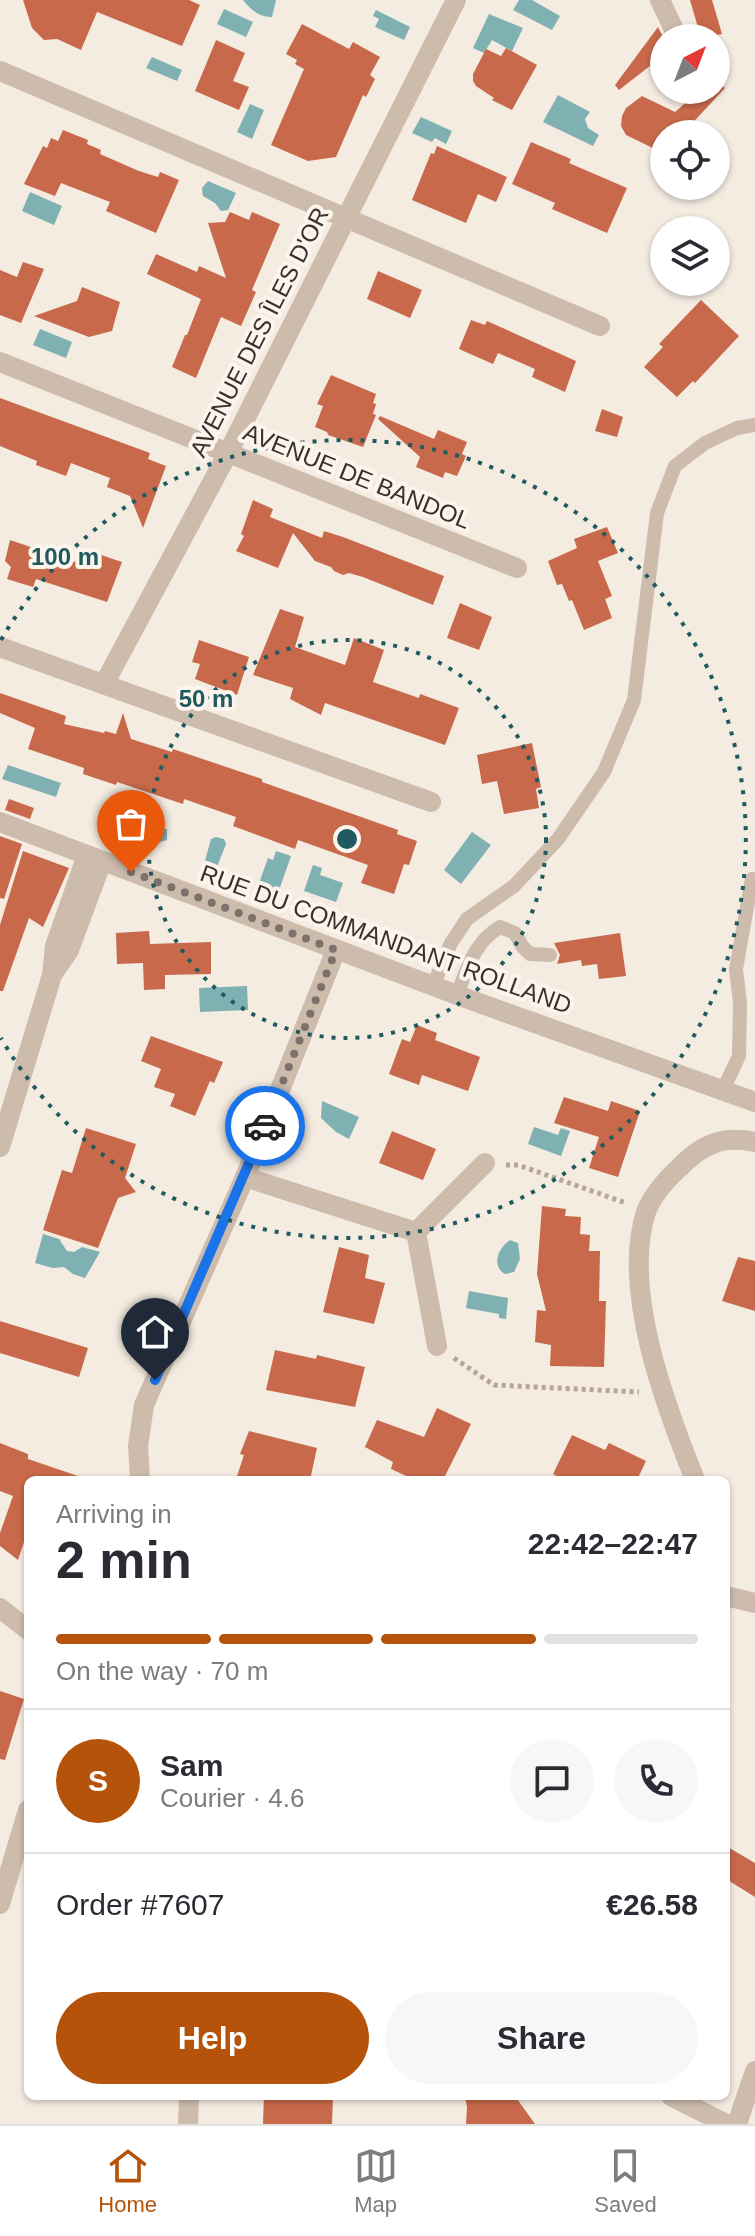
<!DOCTYPE html>
<html lang="en">
<head>
<meta charset="utf-8">
<style>
	body { margin:0; font-family:Arial,sans-serif; background:#f7f7f7; color:#2b2b33; height:100vh; display:flex; flex-direction:column; font-size:30px; white-space:nowrap }
	* { box-sizing:border-box; margin:0 }
	p { font-size:26px; color:#7c7c81 }
	.icon { flex:none; width:44px; height:44px; fill:none; stroke:currentColor; stroke-width:2; stroke-linecap:round; stroke-linejoin:round }
	.map { position:relative; flex:1; overflow:hidden }
	.side { position:absolute; left:24px; top:1476px; width:706px; height:624px; display:flex; flex-direction:column; background:#fff; border-radius:12px; box-shadow:0 2px 6px #0004 }
	.side>* { flex:none }
	.needle { width:52px; rotate:42deg }
	.fabs { position:absolute; left:650px; top:24px; display:grid; gap:16px }
	.fabs a { display:grid; place-items:center; width:80px; height:80px; border-radius:50%; background:#fff; box-shadow:0 2px 6px #0004; font-size:40px }
	.pin { position:absolute; display:grid; place-items:center; width:68px; height:68px; color:#fff; margin:-82px -34px; border-radius:50% 50% 50% 0; rotate:-45deg; box-shadow:0 0 8px #0007 }
	.pin .icon { rotate:45deg }
	.courier { position:absolute; display:grid; place-items:center; width:80px; height:80px; margin:-40px; border:6px solid #1a73e8; border-radius:50%; background:#fff; color:#222; box-shadow:0 2px 10px #0007 }
	.head em { font-style:normal; font-weight:700 }
	.head div { display:flex; flex-direction:column-reverse }
	.head { display:flex; align-items:center; justify-content:space-between; height:136px; padding:0 32px }
	h1 { font-size:52px; font-weight:700; line-height:60px }
	.bar { display:grid; grid-template-columns:repeat(4,1fr); gap:12px 8px; align-content:center; height:96px; padding:0 32px }
	.bar i { height:10px; border-radius:6px; background:#e1e1e2 }
	.bar .on { background:#b45309 }
	.bar p { grid-column:span 4 }
	.line { display:flex; align-items:center; gap:20px; padding:0 32px; border-top:2px solid #e1e1e2 }
	.line div { flex:1 }
	.round { display:grid; place-items:center; flex:none; width:84px; height:84px; border-radius:42px; background:#f7f7f7 }
	.button { display:flex; gap:16px; margin-top:auto; padding:16px 32px }
	.button a { flex:1; height:92px; border-radius:48px; background:#b45309; color:#fff; font-size:32px; font-weight:700; line-height:92px; text-align:center }
	.button a+a { background:#f7f7f7; color:#2b2b33 }
	.tab-bar { display:flex; justify-content:space-around; align-items:center; height:112px; border-top:2px solid #e1e1e2; background:#fff; font-size:22px; color:#7c7c81 }
	.tab-bar a { display:grid; justify-items:center; gap:4px }
	.tab-bar .on { color:#b45309 }
	.map>svg:first-child { display:block }
	.water { fill:#7fb0b2 }
	.building { fill:#c8694b }
	.lines { fill:none; stroke-linecap:round; stroke-linejoin:round }
	.path { stroke:#b9a596; stroke-width:5; stroke-dasharray:4 4; stroke-linecap:butt }
	.service { stroke:#cdbbac; stroke-width:14 }
	.minor { stroke:#cdbbac; stroke-width:20 }
	.tertiary { stroke:#cdbbac; stroke-width:20 }
	.done { stroke:#7c716b; stroke-width:8; stroke-dasharray:0 14.4 }
	.route { stroke:#1a73e8; stroke-width:10 }
	.ring { fill:none; stroke:#1f5a5e; stroke-width:4; stroke-dasharray:4 8 }
	.labels { text-anchor:middle; dominant-baseline:central; stroke-width:8; stroke-linejoin:round; paint-order:stroke }
	.street-label { font-size:24px; fill:#3b302b; stroke:#fbf5ee }
	.centre { fill:#1f5a5e; stroke:#fbf5ee; stroke-width:4 }
	.ring-label { font-size:24px; text-anchor:middle; font-weight:bold; fill:#1f5a5e; stroke:#fbf5ee; stroke-width:8; stroke-linejoin:round; paint-order:stroke }
</style>
</head>
<body>
<div class="map">
<svg width="755" height="2124" viewBox="0 0 755 2124">
	<rect width="100%" height="100%" fill="#f4ebe1"/>
	<!-- water -->
	<g class="water">
		<path d="M243,0h33l-4,17c-12,1 -22,-8 -29,-17z"/>
		<path d="M519,0h13l28,16 -8,14 -39,-20z"/>
		<path d="M224,9l29,13 -7,15 -29,-13z"/>
		<path d="M376,10l34,17 -6,13 -29,-13 4,-8 -6,-3z"/>
		<path d="M489,14l34,14 -11,23 -20,-11 -8,13 -11,-5z"/>
		<path d="M152,57l30,13 -5,11 -31,-13z"/>
		<path d="M558,95l32,17 -5,7 3,9 11,7 -6,11 -50,-24z"/>
		<path d="M250,104l14,6 -12,29 -15,-7z"/>
		<path d="M421,117l31,14 -6,13 -11,-6 -3,4 -20,-9z"/>
		<path d="M208,181l28,12 -8,17 -7,1 -6,-8 -12,-7 -1,-8z"/>
		<path d="M30,192l32,14 -8,19 -32,-14z"/>
		<path d="M40,329l32,13 -6,16 -33,-13z"/>
		<path d="M8,765l53,18 -5,14 -54,-18z"/>
		<path d="M139,812l11,2 -3,5 2,8 18,2v11l-14,4 -16,-10z"/>
		<path d="M472,832l19,13 -30,39 -17,-14z"/>
		<path d="M216,837l8,2 2,5 -11,28 -12,-4 8,-29z"/>
		<path d="M276,851l15,5 -13,37 -20,-7 10,-28 5,2z"/>
		<path d="M313,865l9,3 -2,7 23,8 -7,19 -32,-11z"/>
		<path d="M247,986l1,24 -48,2 -1,-24z"/>
		<path d="M322,1101l37,16 -10,22 -13,-7 -15,-14z"/>
		<path d="M534,1127l24,8 3,-7 9,3 -9,25 -33,-12z"/>
		<path d="M43,1234l16,5 8,12 7,1 8,-5 18,5 -15,26 -12,-4 -9,-7 -11,1 -18,-5z"/>
		<path d="M510,1240l8,3 2,16 -6,13 -9,2c-14,-8 -7,-26 5,-34z"/>
		<path d="M469,1291l39,7 -2,21 -7,-1v-4l-33,-6z"/>
	</g>
	<!-- building -->
	<g class="building">
		<path d="M23,0h166l11,5 -18,41 -85,-34 -16,38 -24,-11 -13,1 -12,-12z"/>
		<path d="M690,0h22l10,34 -21,4z"/>
		<path d="M302,24l47,25 4,-7 27,15 -10,18 5,4 -9,18 -3,-2 -27,62 -28,4 -37,-16 33,-76 -9,-5 2,-4 -11,-6z"/>
		<path d="M658,27l6,12v16l-45,35 -4,-5z"/>
		<path d="M216,40l29,13 -12,28 16,6 -10,23 -44,-19z"/>
		<path d="M506,48l31,17 -25,45 -20,-10 2,-2 -18,-12 -3,-5v-7l13,-25 15,7z"/>
		<path d="M716,79l9,9 -41,44 -11,-6 -3,8h-6v11l-3,7 -35,-17 -5,-9 1,-10 4,-8 16,-12 33,16 25,-22h16z"/>
		<path d="M63,130l25,10 -1,4 14,6 -1,4 39,17 19,6 2,-5 19,8 -23,53 -50,-22 4,-9 -49,-19 -6,13 -31,-12 19,-38 4,2 4,-10 7,3z"/>
		<path d="M531,142l40,17 -2,4 58,25 -20,45 -55,-24 3,-6 -43,-19z"/>
		<path d="M437,146l70,31 -11,25 -18,-8 -12,29 -54,-23 19,-47 3,1z"/>
		<path d="M230,212l19,8 3,-8 28,12 -28,66 4,2 -15,34 -20,-9 -25,61 -24,-11 13,-32h2l14,-36 -54,-25 9,-20 41,18 2,-6 27,12 -18,-55 17,-1z"/>
		<path d="M23,262l21,7 -23,54 -21,-8v-45l17,7z"/>
		<path d="M378,271l44,19 -12,28 -43,-19z"/>
		<path d="M82,287l38,15 -8,29 -23,6 -55,-21 43,-15z"/>
		<path d="M701,300l38,36 -44,47 -2,-2 -16,16 -33,-30 19,-20 -4,-3z"/>
		<path d="M471,320l14,5 2,-4 89,40 -11,31 -33,-15 3,-8 -37,-16 -5,11 -34,-15z"/>
		<path d="M331,375l45,19 -3,9 3,1 -3,10 3,1 -13,32 -35,-12 -1,-3 -12,-5 8,-21 -6,-2z"/>
		<path d="M0,398l150,55 -2,6 18,7 -23,62 -13,-32 -23,-9 3,-9 -39,-15 -5,13 -30,-11 1,-4 -37,-15z"/>
		<path d="M602,409l21,8 -6,20 -22,-6z"/>
		<path d="M380,416l54,23 4,-9 29,12 -5,12 4,2 -9,20 -12,-4 -2,6 -27,-11 4,-10 -42,-38z"/>
		<path d="M253,500l20,9 -3,8 52,21 2,-7 19,6 101,39 -11,29 -70,-28 -14,-4 -6,2 -9,-4 -3,-4 -16,-6 -22,-28 -15,35 -42,-17 8,-15 -3,-2z"/>
		<path d="M607,527l11,26 -20,8 14,35 -7,3 7,19 -28,12 -12,-30 -3,1 -7,-17 -5,1 -9,-24 29,-13 -3,-9z"/>
		<path d="M10,540l65,22 5,-14 42,14 -15,40 -71,-23 -3,8 -26,-8 4,-12 -6,-6z"/>
		<path d="M460,603l32,14 -13,33 -32,-12z"/>
		<path d="M280,609l24,8 -9,30 50,18 9,-27 30,12 -11,32 46,16 1,-4 39,14 -14,37 -120,-42 -4,12 -31,-16 3,-11 -40,-13z"/>
		<path d="M199,640l50,17 -12,38 -42,-16 5,-15 -8,-2z"/>
		<path d="M0,693l66,23 -2,8 40,9 1,-2 11,3 7,-21 8,26 41,13 1,-3 89,30v3l136,48 -1,4 20,7 -8,24 -5,-1 -10,30 -33,-11 7,-18 -70,-25 -3,9 -62,-23 3,-9 -52,-18 -1,5 -66,-22 -1,3 -33,-11 1,-6 -56,-19 7,-21 -35,-15z"/>
		<path d="M532,743l9,44 -5,2 3,19 -35,6 -7,-33 -15,3 -5,-29z"/>
		<path d="M9,799l25,9 -4,11 -25,-9z"/>
		<path d="M0,836l22,8 -18,55 -4,-1z"/>
		<path d="M23,851l46,17 -26,59 -14,-9 -26,73h-3v-66z"/>
		<path d="M149,931l1,13 61,-2v32l-46,1v14l-21,1 -1,-27 -26,1 -1,-31z"/>
		<path d="M620,933l6,43 -27,3 -2,-15 -15,2 -1,-6 -24,4 3,-9 -6,-12z"/>
		<path d="M417,1025l20,8 -2,7 45,17 -12,34 -46,-16 -3,10 -30,-11 13,-35 8,3z"/>
		<path d="M151,1036l72,26 -9,21 -4,-2 -15,35 -25,-10 5,-12 -21,-7 7,-18 -20,-8z"/>
		<path d="M564,1097l44,14 3,-10 29,10 -22,66 -29,-9 10,-31 -45,-14z"/>
		<path d="M86,1128l50,16 -11,34 11,14 -18,6 -20,50 -55,-18 19,-60 10,3z"/>
		<path d="M392,1131l44,18 -13,31 -44,-17z"/>
		<path d="M542,1206l24,3 -1,7 16,1 -1,17 10,1 -1,16h11l-1,50h7l-2,66 -54,-1 1,-21 -16,-3 2,-32 9,1 -9,-37z"/>
		<path d="M339,1247l30,8 -4,23 20,5 -11,41 -51,-12z"/>
		<path d="M738,1257l17,4v50l-33,-10z"/>
		<path d="M0,1321l88,27 -9,29 -79,-24z"/>
		<path d="M275,1350l41,9 1,-4 48,12 -10,40 -89,-17z"/>
		<path d="M437,1408l34,16 -28,56h-28l-24,-11 2,-7 -28,-15 12,-27 47,17z"/>
		<path d="M249,1431l68,17 -7,32h-56l-17,-4 7,-21 -4,-1z"/>
		<path d="M572,1435l33,15 4,-7 37,18 -9,19h-73l-11,-6z"/>
		<path d="M0,1443l28,11v5l50,17 -1,4h-49v50l-10,30 -18,-14v-13l13,-37 -13,-5z"/>
		<path d="M0,1691l24,8 -19,61 -5,-1z"/>
		<path d="M726,1846l29,17v34l-29,-18z"/>
		<path d="M264,2096h69l-1,28h-69z"/>
		<path d="M465,2096h50l20,28h-69l1,-17z"/>
	</g>
	<g class="lines">
		<!-- path -->
		<g class="path">
			<path d="M506,1165h12l108,38"/>
			<path d="M454,1358l40,27 145,7"/>
		</g>
		<!-- service -->
		<g class="service">
			<path d="M433,986l18,-43 16,-24 47,-33 44,-47 46,-67 30,-72 23,-187 18,-47 30,-23 32,-15 18,-3"/>
			<path d="M457,995c10,-26 17,-53 43,-68l15,6 7,13 8,8 20,1"/>
			<path d="M723,1090l16,-34 1,-53 -4,-34 16,-90"/>
		</g>
		<!-- minor -->
		<g class="minor">
			<path d="M660,0l18,38"/>
			<path d="M0,71l600,255"/>
			<path d="M0,362l517,206"/>
			<path d="M0,647l431,155"/>
			<path d="M104,684l124,-231 228,-453"/>
			<path d="M54,972l15,-22 33,-89"/>
			<path d="M0,1147l52,-172 3,-29 32,-91"/>
			<path d="M245,1177l171,55 21,114"/>
			<path d="M416,1232l69,-69"/>
			<path d="M140,1480l-2,-34 6,-41 101,-228 91,-227"/>
			<path d="M695,1480c-29,-73 -74,-190 -49,-268 6,-16 20,-32 33,-44 22,-23 43,-33 76,-26"/>
			<path d="M726,1596l29,7"/>
			<path d="M0,1608l28,22"/>
			<path d="M0,1904l28,-94"/>
			<path d="M671,2096l55,28"/>
			<path d="M188,2124l1,-28"/>
			<path d="M737,2124l18,-53"/>
		</g>
		<!-- tertiary -->
		<path class="tertiary" d="M0,822l457,173 298,107"/>
	</g>
	<g class="lines">
		<!-- done -->
		<path class="done" d="M131,872l205,78 -71,176"/>
		<!-- route -->
		<path class="route" d="M155,1380l110,-254"/>
	</g>
	<!-- distance rings -->
	<g class="ring">
		<circle cx="347" cy="839" r="199"/>
		<path d="M1 640A399 399 0 1 1 1 1038"/>
	</g>
	<g class="labels">
		<!-- street labels -->
		<g class="street-label">
			<text transform="translate(259 332) rotate(-63)">AVENUE DES ÎLES D'OR</text>
			<text transform="translate(357 476) rotate(22)">AVENUE DE BANDOL</text>
			<text transform="translate(386 939) rotate(20)">RUE DU COMMANDANT ROLLAND</text>
		</g>
	</g>
	<circle cx="347" cy="839" r="12" class="centre"/>
	<g class="ring-label">
		<text x="65" y="565">100 m</text>
		<text x="206" y="707">50 m</text>
	</g>
</svg>
<div class="fabs">
<a><svg class="needle" viewBox="-14 -14 28 28"><path d="M0-13l5 13h-10z" fill="#e53935"/><path d="M0 13l5-13h-10z" fill="#7c7c81"/></svg></a>
<a><svg class="icon" aria-label="locate" viewBox="0 0 24 24"><circle cx="12" cy="12" r="6"/><path d="M12 2v4M12 18v4M2 12h4M18 12h4"/></svg></a>
<a><svg class="icon" aria-label="layers" viewBox="0 0 24 24"><path d="M12 4l9 5-9 5-9-5zM3 14l9 5 9-5"/></svg></a>
</div>
<div class="pin" style="left:131px;top:872px;background:#ea580c"><svg class="icon" aria-label="bag" viewBox="0 0 24 24"><path d="M5 8h14l-1 12H6zM9 8a3 3 0 0 1 6 0"/></svg></div>
<div class="pin" style="left:155px;top:1380px;background:#1f2937"><svg class="icon" aria-label="home" viewBox="0 0 24 24"><path d="M3 11l9-7 9 7M6 9v11h12V9"/></svg></div>
<div class="courier" style="left:265px;top:1126px"><svg class="icon" aria-label="car" viewBox="0 0 24 24"><path d="M5 17H2v-5l4-1 3-4h7l3 4 3 1v5h-3M9 17h6M6 11h13"/><circle cx="7" cy="17" r="2"/><circle cx="17" cy="17" r="2"/></svg></div>
<section class="side">
<div class="head"><div><h1>2 min</h1><p>Arriving in</p></div><em>22:42–22:47</em></div>
<div class="bar"><i class="on"></i><i class="on"></i><i class="on"></i><i></i><p>On the way · 70 m</p></div>
<div class="line" style="height:144px"><b class="round" style="background:#b45309;color:#fff">S</b><div><b>Sam</b><p>Courier · 4.6</p></div><a class="round"><svg class="icon" aria-label="chat" viewBox="0 0 24 24"><path d="M4 5h16v11H9l-5 4z"/></svg></a><a class="round"><svg class="icon" aria-label="phone" viewBox="0 0 24 24"><path d="M5 4h4l2 5-3 2q2 4 5 5l2-3 5 2v4C11 20 4 13 5 4z"/></svg></a></div>
<div class="line" style="height:104px"><div>Order #7607</div><b>€26.58</b></div>
<div class="button"><a>Help</a><a>Share</a></div>
</section>
</div>
<nav class="tab-bar">
<a class="on"><svg class="icon" aria-label="home" viewBox="0 0 24 24"><path d="M3 11l9-7 9 7M6 9v11h12V9"/></svg>Home</a>
<a><svg class="icon" aria-label="map" viewBox="0 0 24 24"><path d="M3 6l6-2 6 2 6-2v14l-6 2-6-2-6 2zM9 4v14M15 6v14"/></svg>Map</a>
<a><svg class="icon" aria-label="saved" viewBox="0 0 24 24"><path d="M7 4h10v16l-5-4-5 4z"/></svg>Saved</a>
</nav>
</body>
</html>
